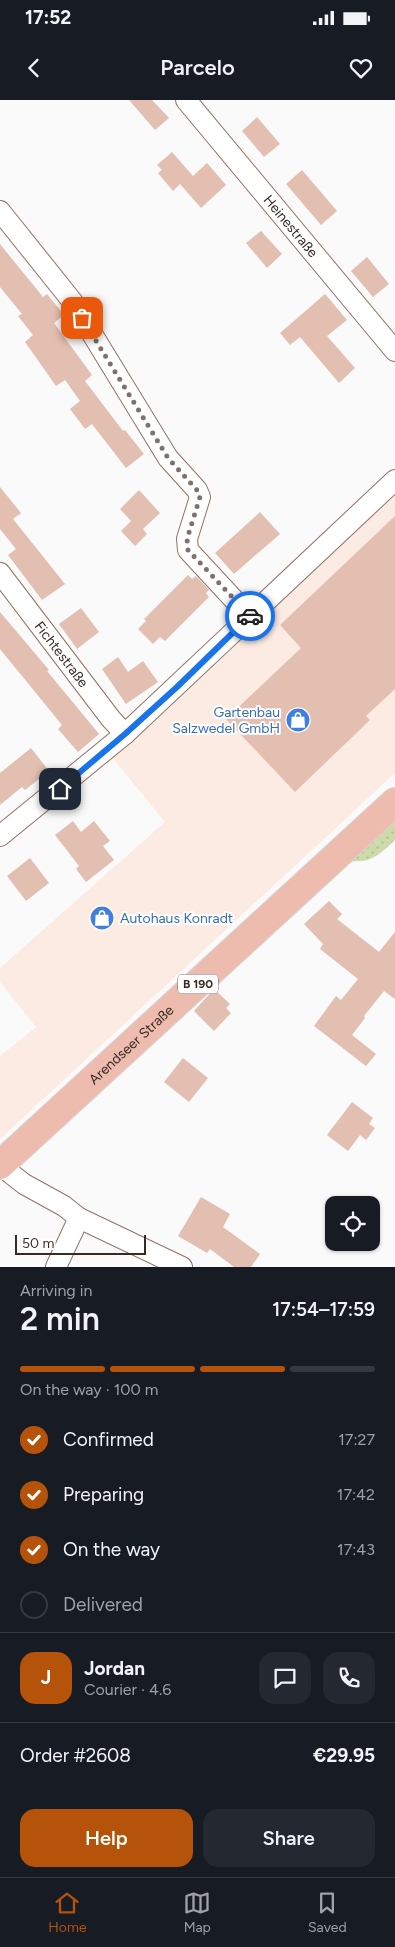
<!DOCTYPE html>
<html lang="en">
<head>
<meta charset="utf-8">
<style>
	body { margin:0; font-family:Figtree,sans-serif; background:#242831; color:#f1f3f6; height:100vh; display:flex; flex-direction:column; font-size:19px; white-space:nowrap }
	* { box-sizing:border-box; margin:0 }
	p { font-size:16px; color:#9ea1a6 }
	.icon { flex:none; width:28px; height:28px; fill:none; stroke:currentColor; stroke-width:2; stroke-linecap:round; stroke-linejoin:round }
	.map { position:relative; height:1167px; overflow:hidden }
	.details { display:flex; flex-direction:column; background:#171b24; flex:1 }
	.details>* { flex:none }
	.tools { position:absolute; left:325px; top:1096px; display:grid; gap:10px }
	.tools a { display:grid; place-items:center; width:55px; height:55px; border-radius:10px; background:#171b24; box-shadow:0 1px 4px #0004; font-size:25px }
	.scale { position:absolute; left:15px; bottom:12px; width:131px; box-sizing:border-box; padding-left:5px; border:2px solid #382b24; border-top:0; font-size:14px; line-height:18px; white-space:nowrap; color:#382b24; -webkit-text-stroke:4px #fff; paint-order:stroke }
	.pin { position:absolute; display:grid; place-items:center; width:42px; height:42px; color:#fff; margin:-21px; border-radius:10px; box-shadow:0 2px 8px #0006 }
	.courier { position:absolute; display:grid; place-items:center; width:50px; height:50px; margin:-25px; border:4px solid #1a73e8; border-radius:50%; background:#fff; color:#222; box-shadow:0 1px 6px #0007 }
	.overview em { font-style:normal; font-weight:600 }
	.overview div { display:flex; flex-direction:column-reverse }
	.overview { display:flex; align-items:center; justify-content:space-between; height:85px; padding:0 20px }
	h1 { font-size:32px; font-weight:600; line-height:38px }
	.bar { display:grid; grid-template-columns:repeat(4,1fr); gap:8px 5px; align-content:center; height:60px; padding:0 20px }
	.bar i { height:6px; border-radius:4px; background:#363941 }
	.bar .current { background:#b45309 }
	.bar p { grid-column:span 4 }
	.line { display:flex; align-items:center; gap:12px; padding:0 20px; border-top:1px solid #363941 }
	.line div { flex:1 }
	.round { display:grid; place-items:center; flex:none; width:52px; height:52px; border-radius:15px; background:#242831 }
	ol { padding:0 20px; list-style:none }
	li { display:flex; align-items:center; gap:15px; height:55px }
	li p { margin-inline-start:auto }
	li .icon { padding:5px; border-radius:50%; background:#b45309; color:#fff; stroke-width:4 }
	li:last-child { color:#9ea1a6 }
	li i { width:28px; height:28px; border:2px solid #363941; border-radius:50% }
	.cta { display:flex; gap:10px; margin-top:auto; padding:10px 20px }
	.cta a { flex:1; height:58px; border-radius:15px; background:#b45309; color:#fff; font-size:20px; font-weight:600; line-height:58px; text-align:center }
	.cta a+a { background:#242831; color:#f1f3f6 }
	.status { display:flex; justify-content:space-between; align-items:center; height:35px; padding:0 25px; background:#171b24; direction:ltr }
	.status svg { height:14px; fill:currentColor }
	header { display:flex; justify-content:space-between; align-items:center; height:65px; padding:0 20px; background:#171b24; font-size:22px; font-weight:600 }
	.tab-bar { display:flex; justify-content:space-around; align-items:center; height:70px; border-top:1px solid #363941; background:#171b24; font-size:14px; color:#9ea1a6 }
	.tab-bar a { display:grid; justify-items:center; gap:2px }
	.tab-bar .current { color:#b45309 }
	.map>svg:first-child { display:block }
	.built { fill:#fcebe3 }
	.grass { fill:url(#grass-dots) }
	.building { fill:#e2bfb1 }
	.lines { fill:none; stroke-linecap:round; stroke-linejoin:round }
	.street-casing { stroke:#907263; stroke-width:22 }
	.primary-casing { stroke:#d7d5d3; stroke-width:30 }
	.street { stroke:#fff; stroke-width:20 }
	.primary { stroke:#eebbaf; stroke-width:28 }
	.done { stroke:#7c736f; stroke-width:5; stroke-dasharray:0 9 }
	.route { stroke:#1a73e8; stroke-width:6 }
	.labels { text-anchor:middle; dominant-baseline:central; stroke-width:4; stroke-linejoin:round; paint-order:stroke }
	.shield { fill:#fff; stroke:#746b66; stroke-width:1 }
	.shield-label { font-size:12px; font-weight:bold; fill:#382b24 }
	.street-label { font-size:14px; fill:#382b24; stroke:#fff }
	.shop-label { font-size:14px; fill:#366cbe; stroke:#fff; text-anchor:end }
</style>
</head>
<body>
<div class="status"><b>17:52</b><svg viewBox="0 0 49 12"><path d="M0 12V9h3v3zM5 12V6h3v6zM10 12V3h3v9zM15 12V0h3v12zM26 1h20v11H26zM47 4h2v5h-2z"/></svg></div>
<header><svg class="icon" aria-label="back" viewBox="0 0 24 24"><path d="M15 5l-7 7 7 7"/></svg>Parcelo<svg class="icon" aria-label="heart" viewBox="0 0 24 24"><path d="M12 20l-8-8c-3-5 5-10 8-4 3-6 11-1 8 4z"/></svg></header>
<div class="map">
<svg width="395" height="1167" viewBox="0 0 395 1167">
	<defs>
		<pattern id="grass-dots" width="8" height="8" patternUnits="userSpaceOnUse" patternTransform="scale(1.25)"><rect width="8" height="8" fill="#cddbaa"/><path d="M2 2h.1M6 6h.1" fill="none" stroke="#b1bc92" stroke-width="1.8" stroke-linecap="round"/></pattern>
	</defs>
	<rect width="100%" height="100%" fill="#fafafa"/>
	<!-- built -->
	<path class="built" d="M395,388v285l-395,366v-83l36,-29 -36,-45v-14l165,-146 -54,-66 147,-131z"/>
	<!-- grass -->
	<path class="grass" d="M395,715v25c-18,17 -24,23 -50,21z"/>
	<!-- building -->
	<g class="building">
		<path d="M129,0h23l17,18 -14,12z"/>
		<path d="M257,17l23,27 -16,13 -22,-26z"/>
		<path d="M172,52l21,24 14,-13 19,22 -25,23 -21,-24 -7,7 -15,-18 4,-3 -5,-5z"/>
		<path d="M302,70l35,41 -16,14 -35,-41z"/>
		<path d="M261,131l21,23 -15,14 -21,-25z"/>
		<path d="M0,144l43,53 4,-3 17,21 -10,8 38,52 -7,6 38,50 2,-1 19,24 -18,14 -34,-44 -7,5 -15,-20 10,-8 -15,-21 -9,6 -31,-44 8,-7 -15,-19 4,-2 -22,-27z"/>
		<path d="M367,157l22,27 -16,13 -22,-26z"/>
		<path d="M325,194l22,26 -20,16 28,32 -16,15 -39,-46 -10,8 -10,-12z"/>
		<path d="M0,387l21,26 -8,6 52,65 -23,16 -34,-45 8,-6 -16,-20z"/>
		<path d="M139,390l21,23 -17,16 4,5 -12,12 -14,-15 10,-10 -11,-12z"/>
		<path d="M260,412l20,22 -46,40 -19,-21z"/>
		<path d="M395,416v173l-29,27 4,4 -75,72 -69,-73 75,-71 -21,-23z"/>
		<path d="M188,475l4,4 4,-3 13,14 -3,3 3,4 -44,44 -5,-4 -7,7 -15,-15 8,-8 -2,-2z"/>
		<path d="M81,508l18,24 -22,17 -18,-25z"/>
		<path d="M0,512l49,58 -2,1 52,63 -21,18 -20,-23 4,-4 -62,-76z"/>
		<path d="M118,557l10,15 15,-11 15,21 -32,22 -24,-35z"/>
		<path d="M31,648l18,23 -24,19 -3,-3 -22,18v-32z"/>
		<path d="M73,721l8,11 13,-11 16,20 -7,5 11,14 -28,22 -10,-13 3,-3 -24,-31z"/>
		<path d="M30,758l19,25 -23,18 -19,-25z"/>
		<path d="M329,801l13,13 -5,5 42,33 16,-20v67l-11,-8 -20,25 1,2 -13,17 24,19 -10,12 -52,-40 22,-30 5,4 17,-21 -38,-30 3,-5 -19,-20z"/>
		<path d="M214,889l16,15 -4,4 5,5 -17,18 -20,-20z"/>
		<path d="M183,958l25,20 -19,24 -25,-20z"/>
		<path d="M352,1002l21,16 -4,6 6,4 -9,12 -6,-5 -12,16 -21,-16z"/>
		<path d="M201,1097l29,17 -7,13 37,27 -9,13h-17l-24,-18 -3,4 -29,-17z"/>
	</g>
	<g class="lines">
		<defs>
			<g id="street">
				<path id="s1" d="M186,0l209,251"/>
				<path d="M0,111l72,90 96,157 29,32 3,7 -13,42 1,11 62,67"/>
				<path id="s2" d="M0,473l111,146 14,15"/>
				<path d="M0,736l125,-102 270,-254"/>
				<path d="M0,1065l24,19 40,22 15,12 -23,49"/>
				<path d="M79,1118l103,49"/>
			</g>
			<g id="primary">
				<path id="s3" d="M0,1065l395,-363"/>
			</g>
		</defs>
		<!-- street casing -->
		<use href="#street" class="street-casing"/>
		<!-- primary casing -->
		<use href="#primary" class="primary-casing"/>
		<!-- street -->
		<use href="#street" class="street"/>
		<!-- primary -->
		<use href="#primary" class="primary"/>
	</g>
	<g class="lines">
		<!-- done -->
		<path class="done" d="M82,218l86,140 29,32 3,7 -13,42 1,11 62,66"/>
		<!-- route -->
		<path class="route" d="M60,689l65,-55 52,-47 73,-71"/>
	</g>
	<!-- icons -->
	<defs>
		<symbol id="shop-disc" viewBox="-11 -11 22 22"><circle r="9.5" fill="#3f7fe0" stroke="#fff"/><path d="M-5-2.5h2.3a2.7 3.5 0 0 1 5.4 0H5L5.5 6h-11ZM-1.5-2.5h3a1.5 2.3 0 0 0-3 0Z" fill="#fff"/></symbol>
	</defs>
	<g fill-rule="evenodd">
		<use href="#shop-disc" x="284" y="606" width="28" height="28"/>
		<use href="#shop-disc" x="88" y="804" width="28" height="28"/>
	</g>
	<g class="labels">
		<!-- shield labels -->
		<rect class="shield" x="178" y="874.5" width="40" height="19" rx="4"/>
		<g class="shield-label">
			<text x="198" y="884">B 190</text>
		</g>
		<!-- street labels -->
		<g class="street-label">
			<text stroke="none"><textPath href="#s1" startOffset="164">Heinestraße</textPath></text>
			<text stroke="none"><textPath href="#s2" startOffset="102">Fichtestraße</textPath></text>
			<text stroke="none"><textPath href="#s3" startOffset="178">Arendseer Straße</textPath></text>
		</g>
		<!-- shop labels -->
		<g class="shop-label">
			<text x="280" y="612">Gartenbau<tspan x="280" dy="16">Salzwedel GmbH</tspan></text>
			<text x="120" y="818" text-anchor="start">Autohaus Konradt</text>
		</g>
	</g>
</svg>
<div class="tools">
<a><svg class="icon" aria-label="locate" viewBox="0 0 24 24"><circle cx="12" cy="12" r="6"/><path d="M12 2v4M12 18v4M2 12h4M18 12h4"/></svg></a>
</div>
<div class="scale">50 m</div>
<div class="pin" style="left:82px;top:218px;background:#ea580c"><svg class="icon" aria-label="bag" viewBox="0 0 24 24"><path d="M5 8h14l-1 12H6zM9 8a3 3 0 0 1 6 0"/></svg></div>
<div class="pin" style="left:60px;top:689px;background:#1f2937"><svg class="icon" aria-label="home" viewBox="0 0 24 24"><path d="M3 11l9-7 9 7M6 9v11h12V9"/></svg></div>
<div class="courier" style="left:250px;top:516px"><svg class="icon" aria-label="car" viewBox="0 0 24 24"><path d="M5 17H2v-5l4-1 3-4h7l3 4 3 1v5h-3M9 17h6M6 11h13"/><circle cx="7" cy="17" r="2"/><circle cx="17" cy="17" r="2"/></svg></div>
</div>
<section class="details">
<div class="overview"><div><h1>2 min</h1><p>Arriving in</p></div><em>17:54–17:59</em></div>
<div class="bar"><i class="current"></i><i class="current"></i><i class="current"></i><i></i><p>On the way · 100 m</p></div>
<ol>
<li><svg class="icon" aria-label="check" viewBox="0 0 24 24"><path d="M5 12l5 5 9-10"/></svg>Confirmed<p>17:27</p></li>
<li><svg class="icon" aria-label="check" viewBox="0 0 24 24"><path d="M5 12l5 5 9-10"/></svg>Preparing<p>17:42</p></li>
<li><svg class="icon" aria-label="check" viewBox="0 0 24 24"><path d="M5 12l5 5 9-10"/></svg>On the way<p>17:43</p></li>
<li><i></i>Delivered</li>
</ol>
<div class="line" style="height:90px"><b class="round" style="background:#b45309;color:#fff">J</b><div><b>Jordan</b><p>Courier · 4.6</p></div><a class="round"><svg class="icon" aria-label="chat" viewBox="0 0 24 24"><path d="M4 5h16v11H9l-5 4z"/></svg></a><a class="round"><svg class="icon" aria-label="phone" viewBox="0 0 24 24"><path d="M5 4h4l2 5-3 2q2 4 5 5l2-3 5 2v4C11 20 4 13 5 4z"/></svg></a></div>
<div class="line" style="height:65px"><div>Order #2608</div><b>€29.95</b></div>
<div class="cta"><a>Help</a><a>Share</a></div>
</section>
<nav class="tab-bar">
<a class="current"><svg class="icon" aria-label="home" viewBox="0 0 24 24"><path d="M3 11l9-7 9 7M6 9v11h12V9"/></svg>Home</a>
<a><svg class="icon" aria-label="map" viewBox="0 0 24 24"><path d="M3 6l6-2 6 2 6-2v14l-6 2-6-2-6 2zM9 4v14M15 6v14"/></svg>Map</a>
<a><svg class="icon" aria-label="saved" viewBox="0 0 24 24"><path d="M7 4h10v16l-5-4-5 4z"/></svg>Saved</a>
</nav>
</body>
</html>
